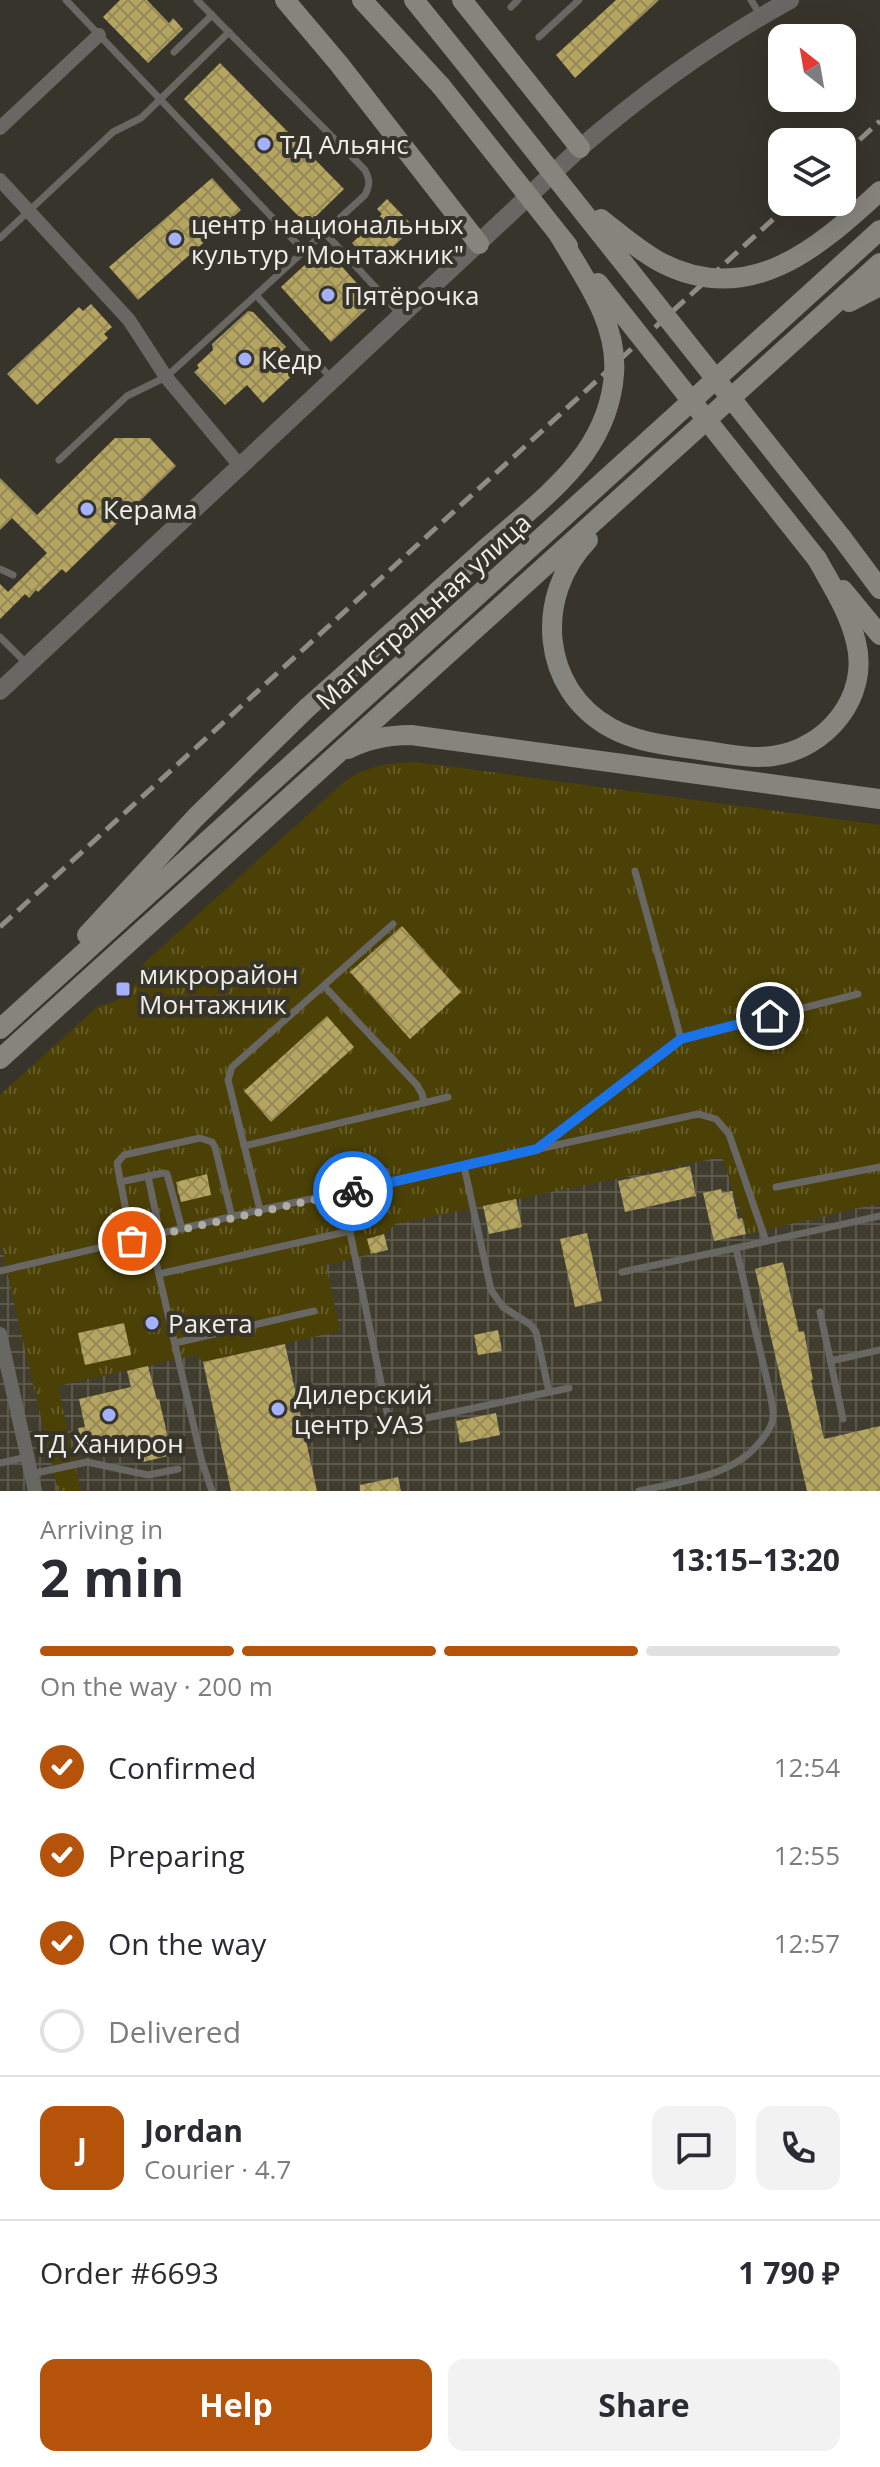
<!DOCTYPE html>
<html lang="en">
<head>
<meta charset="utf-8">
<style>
	body { margin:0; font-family:"Open Sans",sans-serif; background:#f2f2f3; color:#2b2b33; height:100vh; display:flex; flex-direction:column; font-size:30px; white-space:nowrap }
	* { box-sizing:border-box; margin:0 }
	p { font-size:26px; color:#7c7c81 }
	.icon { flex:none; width:44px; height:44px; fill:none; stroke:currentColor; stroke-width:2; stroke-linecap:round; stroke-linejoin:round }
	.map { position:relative; height:1491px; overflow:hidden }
	.side { display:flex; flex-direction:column; background:#fff; flex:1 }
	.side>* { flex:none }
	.needle { width:52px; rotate:329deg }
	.buttons { position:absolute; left:768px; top:24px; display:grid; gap:16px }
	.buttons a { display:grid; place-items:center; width:88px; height:88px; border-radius:16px; background:#fff; box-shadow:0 8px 32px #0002; font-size:40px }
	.pin { position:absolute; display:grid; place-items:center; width:68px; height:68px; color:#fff; margin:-34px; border:4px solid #fff; border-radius:50%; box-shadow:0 2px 8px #0007 }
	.courier { position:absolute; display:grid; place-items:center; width:80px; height:80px; margin:-40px; border:6px solid #1a73e8; border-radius:50%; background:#fff; color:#222; box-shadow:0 2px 10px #0007 }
	.head em { font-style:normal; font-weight:700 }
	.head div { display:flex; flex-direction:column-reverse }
	.head { display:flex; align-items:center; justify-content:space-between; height:136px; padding:0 40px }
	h1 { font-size:52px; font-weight:700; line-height:60px }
	.bar { display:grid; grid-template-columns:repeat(4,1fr); gap:12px 8px; align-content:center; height:96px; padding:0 40px }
	.bar i { height:10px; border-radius:6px; background:#e1e1e2 }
	.bar .selected { background:#b45309 }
	.bar p { grid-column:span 4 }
	.line { display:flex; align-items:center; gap:20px; padding:0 40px; border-top:2px solid #e1e1e2 }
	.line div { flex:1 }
	.round { display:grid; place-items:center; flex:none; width:84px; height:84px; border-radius:16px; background:#f2f2f3 }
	ol { padding:0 40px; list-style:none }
	li { display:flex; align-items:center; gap:24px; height:88px }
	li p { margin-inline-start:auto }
	li .icon { padding:8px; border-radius:50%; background:#b45309; color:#fff; stroke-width:4 }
	li:last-child { color:#7c7c81 }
	li i { width:44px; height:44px; border:4px solid #e1e1e2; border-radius:50% }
	.action { display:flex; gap:16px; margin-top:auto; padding:16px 40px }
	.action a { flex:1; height:92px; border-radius:16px; background:#b45309; color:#fff; font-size:32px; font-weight:700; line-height:92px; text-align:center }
	.action a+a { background:#f2f2f3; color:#2b2b33 }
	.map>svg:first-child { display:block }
	.industrial { fill:url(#industrial-grid) }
	.grass { fill:url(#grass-tufts) }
	.building { fill:url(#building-cross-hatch) }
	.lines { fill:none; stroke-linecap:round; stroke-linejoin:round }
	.service { stroke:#686763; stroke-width:7 }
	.minor { stroke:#686763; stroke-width:14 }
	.tertiary { stroke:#686763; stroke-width:18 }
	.secondary { stroke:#85847d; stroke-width:20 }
	.rail { stroke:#8e8d85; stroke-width:5; stroke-dasharray:16 8; stroke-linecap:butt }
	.secondary-bridge { stroke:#85847d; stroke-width:20 }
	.done { stroke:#aeada6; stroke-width:8; stroke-dasharray:0 14.4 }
	.route { stroke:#1a73e8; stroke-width:10 }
	.poi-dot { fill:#a5b1fc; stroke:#36342b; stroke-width:3 }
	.labels { text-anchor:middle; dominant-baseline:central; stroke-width:8; stroke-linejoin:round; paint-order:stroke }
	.poi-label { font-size:26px; fill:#efeee8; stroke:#36342b; text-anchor:start }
	.street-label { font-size:26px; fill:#efeee8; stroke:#36342b }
</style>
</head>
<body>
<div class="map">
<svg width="880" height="1491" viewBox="0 0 880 1491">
	<defs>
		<pattern id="industrial-grid" width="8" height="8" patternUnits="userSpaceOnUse" patternTransform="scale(2)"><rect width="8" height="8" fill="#403d2e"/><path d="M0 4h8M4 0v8" fill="none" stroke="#5c594c"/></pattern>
		<pattern id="grass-tufts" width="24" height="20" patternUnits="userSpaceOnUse" patternTransform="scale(2)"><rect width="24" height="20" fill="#4b4006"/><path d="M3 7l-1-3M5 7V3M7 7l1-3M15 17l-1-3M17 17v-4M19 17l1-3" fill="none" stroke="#655c2a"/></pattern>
		<pattern id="building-cross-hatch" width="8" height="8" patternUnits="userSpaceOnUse" patternTransform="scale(2)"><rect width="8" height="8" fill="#b5a560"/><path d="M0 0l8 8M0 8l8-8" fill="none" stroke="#948958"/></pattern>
	</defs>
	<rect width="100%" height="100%" fill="#36342b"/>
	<!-- industrial -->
	<path class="industrial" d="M880,834v657h-880v-285z"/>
	<!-- grass -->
	<path class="grass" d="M417,762l463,63v378l-132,31 -26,-77 -326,67 -12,11 -17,4 4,15 -45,11 14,66 -137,31 -7,-7 -138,31 23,105h-23l-58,-249v-147l98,-89c29,-7 35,-14 45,-42l201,-182c25,-17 42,-19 73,-20z"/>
	<!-- building -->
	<g class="building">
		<path d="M120,0h27l22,23 4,-5 10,11 -35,34 -45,-46z"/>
		<path d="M616,0h43l-84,78 -19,-23z"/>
		<path d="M220,63l124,126 -37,36 -123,-126z"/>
		<path d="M212,178l29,32 -103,90 -29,-33z"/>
		<path d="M387,199l27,28 -40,38 -22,-22 30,-29 -5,-5z"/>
		<path d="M324,247l50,55 -43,40 -50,-55z"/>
		<path d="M91,304l21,23 -8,7 4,4 -71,67 -30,-31 72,-67 4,4z"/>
		<path d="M248,311l5,1 33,35 -6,6 17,18 -34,32 -16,-18 -22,20 -31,-33 5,-4 -2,-3 16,-15 -1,-6z"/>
		<path d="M115,438h35l26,28 -110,107 -4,-4 -24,23 -2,-2 -7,8 -4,-4 -25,25v-35l8,8 39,-39 -35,-35 -12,12v-52l37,37z"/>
		<path d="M402,926l59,66 -51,47 -60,-67z"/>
		<path d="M327,1016l27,31 -83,75 -27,-31z"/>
		<path d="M690,1166l6,30 -71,16 -7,-31z"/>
		<path d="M207,1174l4,21 -30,7 -5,-20z"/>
		<path d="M721,1189l1,4 10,-2 6,28 4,-1 4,16 -32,7 -11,-48z"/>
		<path d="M516,1199l6,28 -33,7 -6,-28z"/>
		<path d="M587,1233l15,68 -27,6 -15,-68z"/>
		<path d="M384,1234l4,16 -17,4 -4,-15z"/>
		<path d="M783,1262l16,70 5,-1 9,49h-2l13,59 56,-13v65h-73l-52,-222z"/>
		<path d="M124,1323l7,32 -46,10 -7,-32z"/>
		<path d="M498,1330l4,21 -24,4 -4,-20z"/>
		<path d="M285,1344l32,147h-86l-28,-129z"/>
		<path d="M148,1366l9,34 2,-1 13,56 -29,7 -4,-15 -47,9 -2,-10 -7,1 -5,-19 7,-1 -6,-28 52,-12 -4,-16z"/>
		<path d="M496,1413l4,22 -40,8 -4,-22z"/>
		<path d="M398,1477l3,14h-41v-6z"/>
	</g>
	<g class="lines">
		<!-- service -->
		<g class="service">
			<path d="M66,0l238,251"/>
			<path d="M197,0l168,170c5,10 5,15 0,25l-109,100"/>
			<path d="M751,0l9,15"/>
			<path d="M511,7l7,-7"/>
			<path d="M539,37l40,-37"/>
			<path d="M174,52l38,-37"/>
			<path d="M324,232l78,84"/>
			<path d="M0,238l113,-106 28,-14 88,-86"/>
			<path d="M59,460l68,-64 39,-19 90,-82 76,84"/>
			<path d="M0,569l13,6"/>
			<path d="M0,637l27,27"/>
			<path d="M635,871l46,168"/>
			<path d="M324,986l93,99 5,9 2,9"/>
			<path d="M244,1146l204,-49"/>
			<path d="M539,1148l142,-109 177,-45"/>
			<path d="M464,1166l27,124 12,17 28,18 5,7 13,60"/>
			<path d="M148,1176l12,58"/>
			<path d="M120,1182l43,-9 4,1 15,55"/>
			<path d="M776,1187l104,-20"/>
			<path d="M342,1193l45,219 9,10 7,1 166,-35"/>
			<path d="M260,1210l438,-96 18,5 13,15 37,107"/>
			<path d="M150,1236l52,226 10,29"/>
			<path d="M132,1241l-14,-72 -1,-6 7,-8 76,-17 12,4 3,5 17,70"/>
			<path d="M0,1271l260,-61 -32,-130 4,-13 161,-143"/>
			<path d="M622,1272l114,-24"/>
			<path d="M159,1274l191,-43"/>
			<path d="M820,1312l23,107"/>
			<path d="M175,1343l139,-32"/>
			<path d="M830,1361l50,-11"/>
			<path d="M0,1463l27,-6"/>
			<path d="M31,1474l56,-12 61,13 30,-6"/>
			<path d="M639,1491c42,-10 97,-14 124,-53 5,-6 10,-14 10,-22 1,-6 -2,-13 -2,-19l-35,-149 144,-32"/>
		</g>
		<!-- minor -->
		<g class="minor">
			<path d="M0,128l99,-93"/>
			<path d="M0,180l129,140 37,57 75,90"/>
			<path d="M0,1334l35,157"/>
		</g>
		<!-- tertiary -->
		<path class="tertiary" d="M0,691l580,-543c66,-57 134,-106 210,-148"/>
		<!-- secondary -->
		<g class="secondary">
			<path d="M285,0l54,64 140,180"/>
			<path d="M362,0l79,86"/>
			<path d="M414,0l50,62"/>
			<path d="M462,0l118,148"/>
			<path d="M849,302l31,-16"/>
			<path d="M842,538l38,51"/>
			<path d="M588,540c-54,56 -48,149 23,188 29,16 63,18 95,23 22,3 45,8 67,5 53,-7 97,-59 83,-114 -7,-30 -24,-56 -39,-83"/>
			<path d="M843,590l37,45"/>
			<path d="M348,749c20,-10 40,-14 63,-14l469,64"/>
			<path d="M87,935l108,-117 112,-110"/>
			<path d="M0,1029l880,-799"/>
			<path d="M0,1059l880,-796"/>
		</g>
		<!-- rail -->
		<g class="rail">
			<path d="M842,156l38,-35"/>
			<path d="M0,927l792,-725"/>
		</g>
		<!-- secondary-bridge -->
		<g class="secondary-bridge">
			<path d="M464,62l378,476"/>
			<path d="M441,86l127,160"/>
			<path d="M601,219c19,15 37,31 59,43 89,47 158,-14 220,-71"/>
			<path d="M598,283l219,276"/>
			<path d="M307,708c59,-53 118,-105 177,-158 34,-30 74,-60 101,-97 16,-23 27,-51 29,-79 4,-52 -30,-96 -55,-139"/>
		</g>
	</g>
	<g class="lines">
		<!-- done -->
		<path class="done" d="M132,1241l221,-50"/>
		<!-- route -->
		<path class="route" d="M353,1191l184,-42 144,-110 89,-23"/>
	</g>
	<!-- markers -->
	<g class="poi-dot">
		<circle cx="264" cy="144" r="8"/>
		<circle cx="175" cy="239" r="8"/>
		<circle cx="328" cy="295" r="8"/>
		<circle cx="245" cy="359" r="8"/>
		<circle cx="87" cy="509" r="8"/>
		<rect x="115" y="981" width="16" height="16" rx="4"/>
		<circle cx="152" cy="1323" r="8"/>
		<circle cx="278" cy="1409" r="8"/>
		<circle cx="109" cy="1415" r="8"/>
	</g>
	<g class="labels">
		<!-- poi labels -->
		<g class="poi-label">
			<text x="280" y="144">ТД Альянс</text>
			<text x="191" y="224">центр национальных<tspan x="191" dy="30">культур "Монтажник"</tspan></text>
			<text x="344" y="295">Пятёрочка</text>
			<text x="261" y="359">Кедр</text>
			<text x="103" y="509">Керама</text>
			<text x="139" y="974">микрорайон<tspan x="139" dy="30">Монтажник</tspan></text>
			<text x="168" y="1323">Ракета</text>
			<text x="294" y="1394">Дилерский<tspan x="294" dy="30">центр УАЗ</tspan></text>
			<text x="109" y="1443" text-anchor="middle">ТД Ханирон</text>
		</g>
		<!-- street labels -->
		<g class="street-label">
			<text transform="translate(423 611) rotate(-42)">Магистральная улица</text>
		</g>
	</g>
</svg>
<div class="buttons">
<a><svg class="needle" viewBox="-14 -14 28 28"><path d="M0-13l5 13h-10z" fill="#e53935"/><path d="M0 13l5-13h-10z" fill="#7c7c81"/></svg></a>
<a><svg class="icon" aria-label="layers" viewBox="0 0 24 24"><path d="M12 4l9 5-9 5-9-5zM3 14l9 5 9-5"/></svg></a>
</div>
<div class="pin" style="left:132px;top:1241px;background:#ea580c"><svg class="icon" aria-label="bag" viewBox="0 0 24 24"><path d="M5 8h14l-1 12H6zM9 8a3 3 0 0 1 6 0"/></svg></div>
<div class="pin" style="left:770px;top:1016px;background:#1f2937"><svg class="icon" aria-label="home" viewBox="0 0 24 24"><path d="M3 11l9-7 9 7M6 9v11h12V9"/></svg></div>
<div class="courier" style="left:353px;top:1191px"><svg class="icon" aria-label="bike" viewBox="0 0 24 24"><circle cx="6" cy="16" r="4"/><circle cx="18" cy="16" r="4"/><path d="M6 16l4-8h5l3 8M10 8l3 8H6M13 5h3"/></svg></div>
</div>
<section class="side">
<div class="head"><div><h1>2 min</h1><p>Arriving in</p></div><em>13:15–13:20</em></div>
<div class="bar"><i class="selected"></i><i class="selected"></i><i class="selected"></i><i></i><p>On the way · 200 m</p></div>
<ol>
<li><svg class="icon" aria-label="check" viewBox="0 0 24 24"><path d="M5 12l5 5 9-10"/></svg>Confirmed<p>12:54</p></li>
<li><svg class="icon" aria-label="check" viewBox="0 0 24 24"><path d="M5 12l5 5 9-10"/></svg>Preparing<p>12:55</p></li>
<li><svg class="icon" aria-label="check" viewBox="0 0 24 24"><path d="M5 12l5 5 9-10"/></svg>On the way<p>12:57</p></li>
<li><i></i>Delivered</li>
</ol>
<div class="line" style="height:144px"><b class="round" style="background:#b45309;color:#fff">J</b><div><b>Jordan</b><p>Courier · 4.7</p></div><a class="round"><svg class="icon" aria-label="chat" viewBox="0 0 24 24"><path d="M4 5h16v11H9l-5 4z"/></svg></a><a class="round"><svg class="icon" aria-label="phone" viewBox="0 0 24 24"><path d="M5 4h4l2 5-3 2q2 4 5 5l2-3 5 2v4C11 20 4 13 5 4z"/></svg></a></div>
<div class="line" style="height:104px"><div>Order #6693</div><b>1 790 ₽</b></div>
<div class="action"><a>Help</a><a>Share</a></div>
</section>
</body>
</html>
